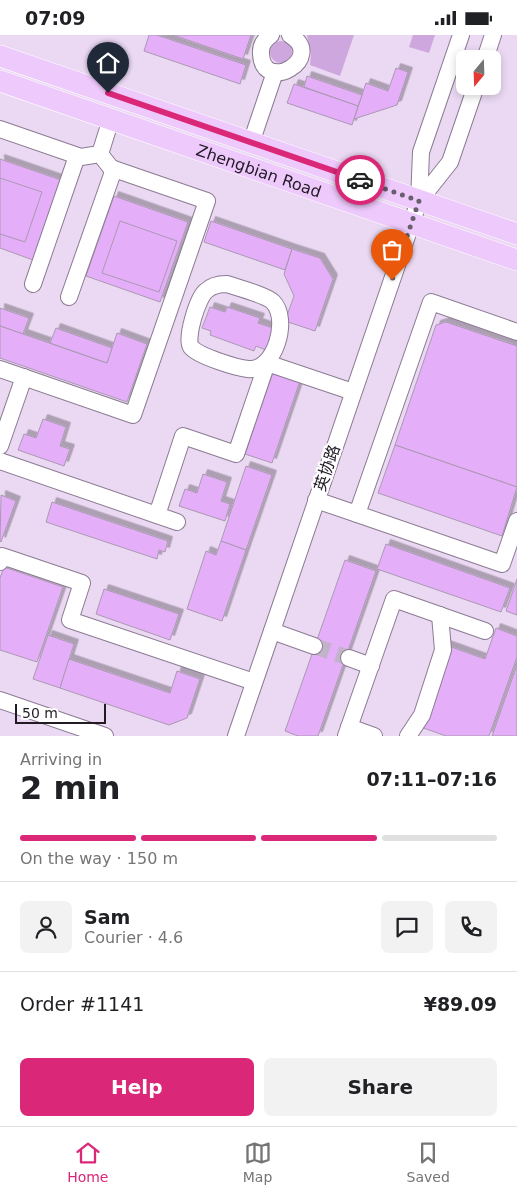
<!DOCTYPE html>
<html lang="en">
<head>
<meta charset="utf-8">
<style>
	body { margin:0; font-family:"DejaVu Sans","Noto Sans SC",sans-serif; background:#f2f2f2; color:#202124; height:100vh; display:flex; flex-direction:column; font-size:19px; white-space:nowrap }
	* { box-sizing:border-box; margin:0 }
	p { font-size:16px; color:#757577 }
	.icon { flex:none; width:28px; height:28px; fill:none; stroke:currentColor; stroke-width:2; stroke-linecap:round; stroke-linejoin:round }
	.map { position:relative; height:701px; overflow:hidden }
	.drawer { display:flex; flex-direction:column; background:#fff; flex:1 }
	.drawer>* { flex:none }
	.needle { width:32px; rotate:199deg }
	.tools { position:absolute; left:456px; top:15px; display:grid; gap:10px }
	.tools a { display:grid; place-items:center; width:45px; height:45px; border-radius:8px; background:#fff; box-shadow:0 2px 8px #0003; font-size:25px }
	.scale { position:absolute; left:15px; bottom:12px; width:91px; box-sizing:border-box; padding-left:5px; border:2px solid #221b24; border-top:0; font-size:14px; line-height:18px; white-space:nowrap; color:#221b24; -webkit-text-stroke:4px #fff; paint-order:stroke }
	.pin { position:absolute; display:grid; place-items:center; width:42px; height:42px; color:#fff; margin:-51px -21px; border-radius:50% 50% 50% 0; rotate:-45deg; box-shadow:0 0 5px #0007 }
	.pin .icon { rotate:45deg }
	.courier { position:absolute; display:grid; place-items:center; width:50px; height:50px; margin:-25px; border:4px solid #db2777; border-radius:50%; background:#fff; color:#222; box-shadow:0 1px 6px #0007 }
	.head em { font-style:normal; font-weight:700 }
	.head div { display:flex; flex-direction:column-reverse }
	.head { display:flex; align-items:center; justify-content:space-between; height:85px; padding:0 20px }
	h1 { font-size:32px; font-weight:700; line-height:38px }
	.bar { display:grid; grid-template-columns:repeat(4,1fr); gap:8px 5px; align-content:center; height:60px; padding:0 20px }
	.bar i { height:6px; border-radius:4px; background:#e0e0e0 }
	.bar .current { background:#db2777 }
	.bar p { grid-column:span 4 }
	.line { display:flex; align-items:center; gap:12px; padding:0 20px; border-top:1px solid #e0e0e0 }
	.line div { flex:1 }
	.round { display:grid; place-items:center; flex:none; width:52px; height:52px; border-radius:8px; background:#f2f2f2 }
	.button { display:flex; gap:10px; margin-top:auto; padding:10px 20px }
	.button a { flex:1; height:58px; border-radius:8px; background:#db2777; color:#fff; font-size:20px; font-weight:700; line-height:58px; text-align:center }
	.button a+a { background:#f2f2f2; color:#202124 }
	.status { display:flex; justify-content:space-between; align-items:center; height:35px; padding:0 25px; background:#fff; direction:ltr }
	.status svg { height:14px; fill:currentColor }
	.tabs { display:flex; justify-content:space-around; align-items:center; height:70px; border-top:1px solid #e0e0e0; background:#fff; font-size:14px; color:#757577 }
	.tabs a { display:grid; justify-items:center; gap:2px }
	.tabs .current { color:#db2777 }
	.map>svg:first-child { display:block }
	.green { fill:#cfa7df }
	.building { fill:#e4aef9; stroke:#aa99b1; filter:url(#shadow) }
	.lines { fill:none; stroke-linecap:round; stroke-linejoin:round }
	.minor-tunnel { stroke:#c3b3ca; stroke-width:16; stroke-dasharray:16 8; stroke-linecap:butt }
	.minor-casing { stroke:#8b7b92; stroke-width:18 }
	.major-casing { stroke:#fff; stroke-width:22 }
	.minor { stroke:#fff; stroke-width:16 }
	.major { stroke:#eec9fc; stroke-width:21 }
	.done { stroke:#685e6c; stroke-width:5; stroke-dasharray:0 9 }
	.route { stroke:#db2777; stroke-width:6 }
	.labels { text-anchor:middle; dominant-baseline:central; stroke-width:4.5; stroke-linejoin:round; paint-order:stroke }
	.street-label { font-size:16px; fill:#221b24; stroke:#fff }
</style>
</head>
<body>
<div class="status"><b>07:09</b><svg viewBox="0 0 49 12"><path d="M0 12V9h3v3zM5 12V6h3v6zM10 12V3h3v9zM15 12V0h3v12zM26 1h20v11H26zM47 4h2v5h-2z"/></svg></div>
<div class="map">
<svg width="517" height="701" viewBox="0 0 517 701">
	<defs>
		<filter id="shadow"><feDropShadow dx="4.5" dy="-4.5" stdDeviation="0" flood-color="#0004"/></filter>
	</defs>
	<rect width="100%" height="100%" fill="#ebd9f3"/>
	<!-- green -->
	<g class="green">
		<path d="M307,0h47l-14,41 -30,-11 1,-11z"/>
		<path d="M413,0h22l-6,18 -20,-6z"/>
		<circle cx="281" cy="17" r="11"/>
	</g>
	<!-- building -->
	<g class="building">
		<path d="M149,0h8l89,30 -6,19 -96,-33z"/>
		<path d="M173,0h78l-8,24z"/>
		<path d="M396,33l12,4 -11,33 -43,14 12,-36 22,8z"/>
		<path d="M307,41l55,19 -4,11 -54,-19z"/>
		<path d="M294,49l64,22 -6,19 -65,-22z"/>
		<path d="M0,124l61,21 -28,80 -33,-12z"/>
		<path d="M0,143l42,14 -17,50 -25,-8z"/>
		<path d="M114,161l74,26 -28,80 -74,-26z"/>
		<path d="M120,186l57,20 -18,51 -57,-19z"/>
		<path d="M211,186l81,28 -7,21 -81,-28z"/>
		<path d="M292,214l28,9 13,21 -18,52 -30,-10 9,-25 -10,-22z"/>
		<path d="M210,272l15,5 2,-5 33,11 -2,5 18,6 -8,22 -12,-5 -2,5 -44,-16 1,-4 -9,-3z"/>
		<path d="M0,273l29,10 -6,16 -23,-8z"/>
		<path d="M446,287l71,24v141l-122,-42 41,-120z"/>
		<path d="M0,291l107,37 10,-30 30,11 -20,58 -127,-44z"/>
		<path d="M56,293l56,20 -5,15 -57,-20z"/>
		<path d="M273,337l27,9 -28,82 -27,-9z"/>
		<path d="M43,384l23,8 -6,19 10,3 -6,17 -46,-16 6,-16 12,4z"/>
		<path d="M395,410l122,42 -15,49 -124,-43z"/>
		<path d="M246,431l26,9 -26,75 -25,-9z"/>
		<path d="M203,439l24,8 -6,19 9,3 -5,17 -46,-15 6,-17 12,4z"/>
		<path d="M1,460l15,6 -15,41 -1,-1z"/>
		<path d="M52,467l116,39 -3,11 -6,-2 -2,9 -111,-37z"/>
		<path d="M221,506l25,9 -24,71 -35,-12 19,-58 10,4z"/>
		<path d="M386,509l124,44 -9,24 -124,-43z"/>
		<path d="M345,525l31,11 -58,165h-20l-13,-5z"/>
		<path d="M4,532l59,20 -26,75 -37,-12v-72z"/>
		<path d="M517,544v36l-11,-4z"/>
		<path d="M104,554l75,25 -9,26 -74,-26z"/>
		<path d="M496,593l21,8v21l-28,79h-43l-34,-12 28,-81 45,16z"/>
		<path d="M48,600l26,9 -14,44 -27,-9z"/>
		<path d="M69,624l101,34 7,-22 23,8 -13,39 -18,7 -109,-37z"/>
		<path d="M517,630v71h-25z"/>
	</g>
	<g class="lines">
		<!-- minor-tunnel -->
		<path class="minor-tunnel" d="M314,611l35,12"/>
		<defs>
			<g id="minor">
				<path d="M271,0c-7,5 -11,11 -10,19 2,41 66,4 29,-19"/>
				<path d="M485,24l8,-24"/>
				<path d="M0,94l81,28 19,-3 11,14 96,33 -74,214 -133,-46"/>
				<path d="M251,108l24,-71"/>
				<path d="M100,119l11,-35"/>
				<path d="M419,166l31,-39 26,-76"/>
				<path d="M33,249l44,-128"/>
				<path d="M227,249c11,4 39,11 46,18 17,17 2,70 -25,67 -11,-1 -50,-13 -57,-22 -6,-9 7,-50 15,-56 6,-6 13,-7 21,-7z"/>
				<path d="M69,262l45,-128"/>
				<path d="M517,297l-86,-30 -74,212 145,50 15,-43"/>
				<path d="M0,411l24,-69"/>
				<path d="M0,426l177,61"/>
				<path d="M316,465l41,14"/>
				<path d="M157,480l26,-79 53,18 31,-91 86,29"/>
				<path d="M0,527l2,-6 80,27 -12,37 184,62"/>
				<path d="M272,596l42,15"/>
				<path d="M349,623l22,8"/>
				<path d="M0,665l105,36"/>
				<path d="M349,692l25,9"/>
				<path d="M236,701l183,-535 2,-49 40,-117"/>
				<path d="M346,701l48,-137 91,32"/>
				<path d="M408,701l14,-21 21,-65 -3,-35"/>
			</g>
			<g id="major">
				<path d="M0,21l517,178"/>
				<path id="s1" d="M0,46l517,179"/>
			</g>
		</defs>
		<!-- minor casing -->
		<use href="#minor" class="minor-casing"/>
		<!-- major casing -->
		<use href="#major" class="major-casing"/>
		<!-- minor -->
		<use href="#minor" class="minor"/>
		<!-- major -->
		<use href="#major" class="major"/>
	</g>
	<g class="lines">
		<!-- done -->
		<path class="done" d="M360,145l59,21 -27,79"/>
		<!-- route -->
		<path class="route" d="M108,58l252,87"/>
	</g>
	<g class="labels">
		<!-- street labels -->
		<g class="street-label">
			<text stroke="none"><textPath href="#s1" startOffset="274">Zhengbian Road</textPath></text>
			<text transform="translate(327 433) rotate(-71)">英协路</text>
		</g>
	</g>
</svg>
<div class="tools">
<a><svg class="needle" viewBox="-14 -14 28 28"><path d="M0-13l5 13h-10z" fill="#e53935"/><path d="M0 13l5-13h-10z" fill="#757577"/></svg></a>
</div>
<div class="scale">50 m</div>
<div class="pin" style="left:392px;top:245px;background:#ea580c"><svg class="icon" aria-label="bag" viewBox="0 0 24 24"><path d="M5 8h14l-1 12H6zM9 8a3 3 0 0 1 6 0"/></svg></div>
<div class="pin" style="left:108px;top:58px;background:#1f2937"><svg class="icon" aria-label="home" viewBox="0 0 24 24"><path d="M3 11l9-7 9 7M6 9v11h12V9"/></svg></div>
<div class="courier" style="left:360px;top:145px"><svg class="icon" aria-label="car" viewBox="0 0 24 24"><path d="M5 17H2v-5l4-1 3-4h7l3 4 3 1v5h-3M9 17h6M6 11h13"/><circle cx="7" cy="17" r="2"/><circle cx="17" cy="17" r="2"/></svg></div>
</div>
<section class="drawer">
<div class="head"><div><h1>2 min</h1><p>Arriving in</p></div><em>07:11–07:16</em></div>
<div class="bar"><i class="current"></i><i class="current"></i><i class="current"></i><i></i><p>On the way · 150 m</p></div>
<div class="line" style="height:90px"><a class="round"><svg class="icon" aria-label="person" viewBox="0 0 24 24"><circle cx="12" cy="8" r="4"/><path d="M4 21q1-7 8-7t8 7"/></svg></a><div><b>Sam</b><p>Courier · 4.6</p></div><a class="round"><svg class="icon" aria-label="chat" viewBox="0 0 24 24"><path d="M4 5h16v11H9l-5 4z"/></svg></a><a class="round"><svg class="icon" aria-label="phone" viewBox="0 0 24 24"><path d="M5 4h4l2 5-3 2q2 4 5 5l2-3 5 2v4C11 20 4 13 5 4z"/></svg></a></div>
<div class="line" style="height:65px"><div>Order #1141</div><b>¥89.09</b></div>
<div class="button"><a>Help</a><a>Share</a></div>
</section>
<nav class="tabs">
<a class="current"><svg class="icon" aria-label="home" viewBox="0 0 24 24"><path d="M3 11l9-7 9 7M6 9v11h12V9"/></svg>Home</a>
<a><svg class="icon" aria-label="map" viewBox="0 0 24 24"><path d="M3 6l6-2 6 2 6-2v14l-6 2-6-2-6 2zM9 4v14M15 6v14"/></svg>Map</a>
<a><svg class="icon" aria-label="saved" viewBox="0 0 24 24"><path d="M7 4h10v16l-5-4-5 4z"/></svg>Saved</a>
</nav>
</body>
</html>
